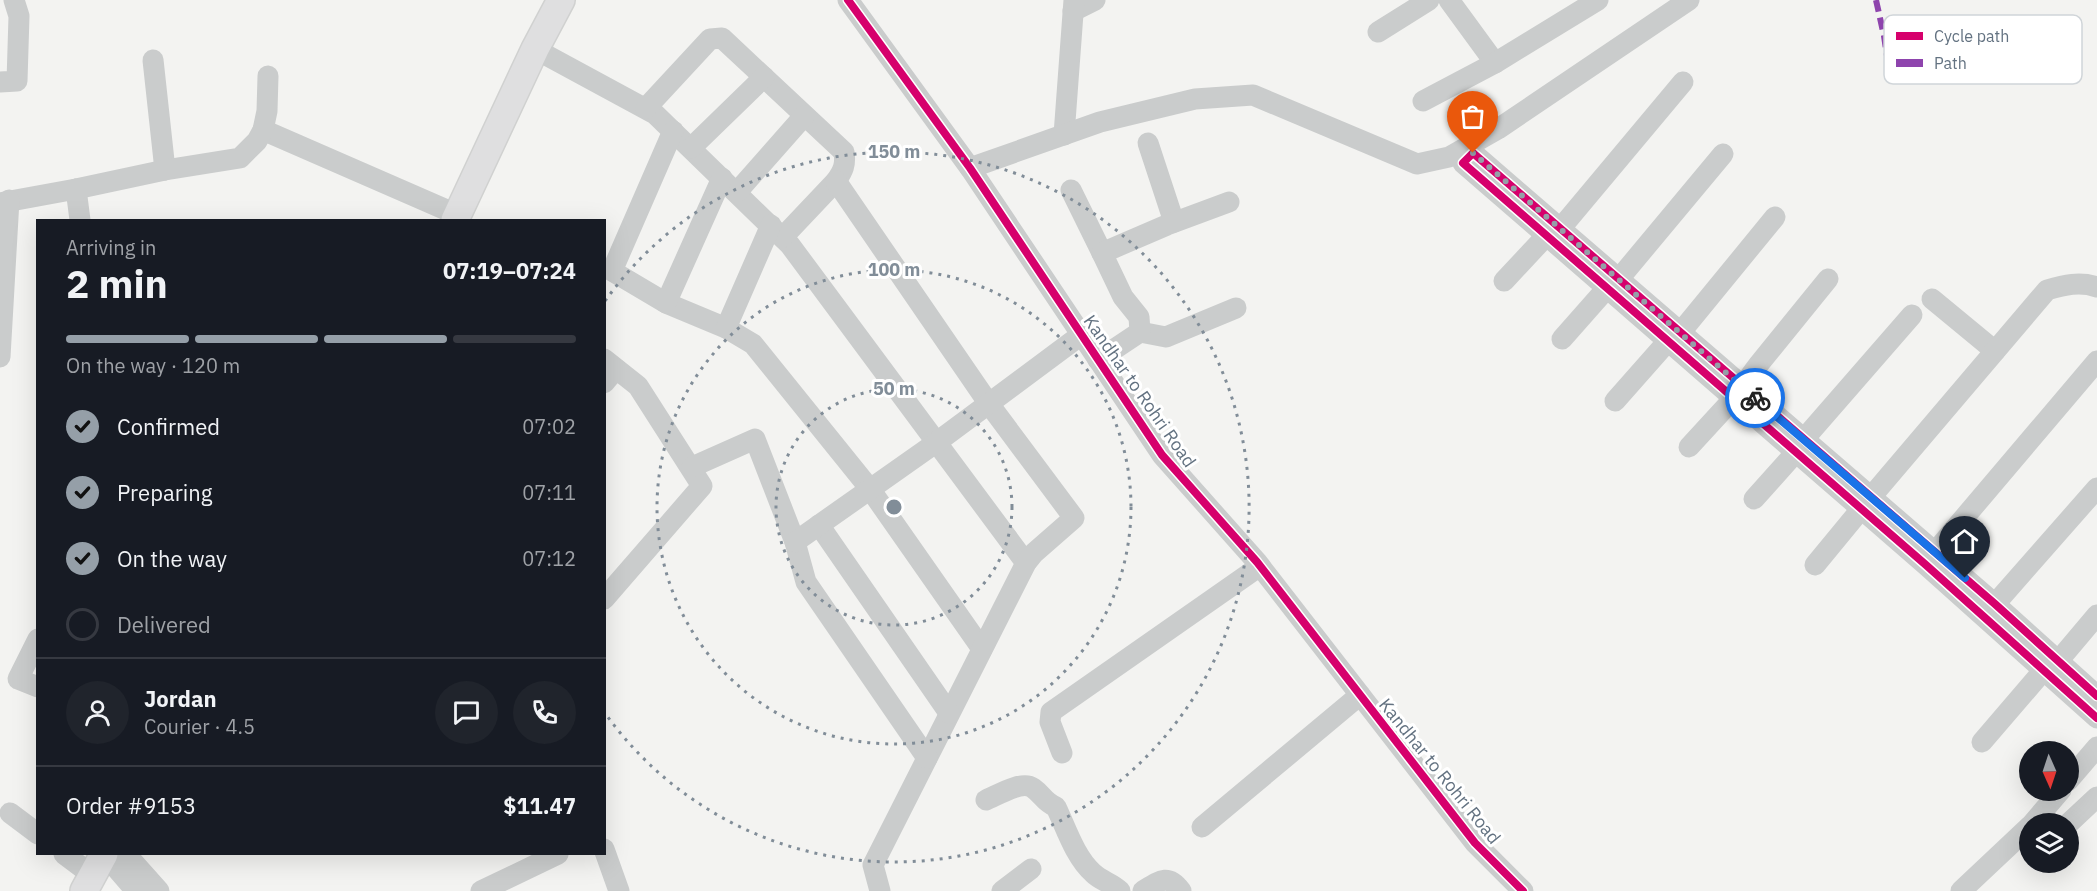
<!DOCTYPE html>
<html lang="en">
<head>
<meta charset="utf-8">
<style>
	body { margin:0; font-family:"IBM Plex Sans",sans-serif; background:#20242c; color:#f1f3f6; height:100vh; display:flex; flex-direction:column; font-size:22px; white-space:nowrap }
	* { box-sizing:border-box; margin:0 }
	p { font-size:20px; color:#9ea1a6 }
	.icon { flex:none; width:33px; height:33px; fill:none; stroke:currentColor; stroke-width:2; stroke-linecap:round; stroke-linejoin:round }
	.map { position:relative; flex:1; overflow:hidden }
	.details { position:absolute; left:36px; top:219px; width:570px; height:636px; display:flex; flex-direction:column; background:#171b24; border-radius:0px; box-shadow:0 6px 24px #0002 }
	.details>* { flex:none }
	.needle { width:39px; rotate:177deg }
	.buttons { position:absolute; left:2019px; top:741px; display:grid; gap:12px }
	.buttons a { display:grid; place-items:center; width:60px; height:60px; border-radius:50%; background:#171b24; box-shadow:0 6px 24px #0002; font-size:30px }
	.pin { position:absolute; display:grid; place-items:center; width:51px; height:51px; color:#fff; margin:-62px -26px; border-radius:50% 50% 50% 0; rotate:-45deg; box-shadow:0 0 6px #0007 }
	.pin .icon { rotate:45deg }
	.courier { position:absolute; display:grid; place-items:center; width:60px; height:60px; margin:-30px; border:4px solid #1a73e8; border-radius:50%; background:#fff; color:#222; box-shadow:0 2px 8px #0007 }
	.overview em { font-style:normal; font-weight:800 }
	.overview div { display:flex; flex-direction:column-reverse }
	.overview { display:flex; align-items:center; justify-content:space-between; height:102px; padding:0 30px }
	h1 { font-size:39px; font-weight:800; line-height:45px }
	.bar { display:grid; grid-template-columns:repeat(4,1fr); gap:9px 6px; align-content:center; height:72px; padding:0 30px }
	.bar i { height:8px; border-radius:4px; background:#363941 }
	.bar .current { background:#959fa8 }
	.bar p { grid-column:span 4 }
	.line { display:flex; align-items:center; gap:15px; padding:0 30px; border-top:2px solid #363941 }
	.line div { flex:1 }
	.round { display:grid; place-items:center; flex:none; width:63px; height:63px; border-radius:32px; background:#20242c }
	ol { padding:0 30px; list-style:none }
	li { display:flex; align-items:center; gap:18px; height:66px }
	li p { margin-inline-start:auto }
	li .icon { padding:6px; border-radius:50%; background:#959fa8; color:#111; stroke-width:4 }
	li:last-child { color:#9ea1a6 }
	li i { width:33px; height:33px; border:3px solid #363941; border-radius:50% }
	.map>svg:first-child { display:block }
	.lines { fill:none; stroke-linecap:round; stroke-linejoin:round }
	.major-casing { stroke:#d0d1d0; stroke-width:30 }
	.minor { stroke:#cacccc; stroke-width:21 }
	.major { stroke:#dfdfe0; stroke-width:27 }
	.quiet { stroke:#8e44ad; stroke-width:6; stroke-dasharray:12 6; stroke-linecap:butt }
	.cycleway-casing { stroke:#fff; stroke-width:11 }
	.cycleway { stroke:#d6006c; stroke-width:8 }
	.done { stroke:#959fa8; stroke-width:6; stroke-dasharray:0 10.8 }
	.route { stroke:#1a73e8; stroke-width:8 }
	.ring { fill:none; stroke:#818d98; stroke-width:3; stroke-dasharray:3 6 }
	.labels { text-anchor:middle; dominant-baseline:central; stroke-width:6; stroke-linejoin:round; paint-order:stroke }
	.street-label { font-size:18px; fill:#637281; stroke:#fff }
	.key { fill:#fff; stroke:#d0d5d9; stroke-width:1.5 }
	.key-label { font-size:16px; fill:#637281 }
	.centre { fill:#818d98; stroke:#fff; stroke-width:3 }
	.ring-label { font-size:18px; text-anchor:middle; font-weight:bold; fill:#818d98; stroke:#fff; stroke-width:6; stroke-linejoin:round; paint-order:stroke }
</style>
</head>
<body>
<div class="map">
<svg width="2097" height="891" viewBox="0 0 2097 891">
	<rect width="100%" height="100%" fill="#f3f3f1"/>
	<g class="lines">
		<defs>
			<g id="major">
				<path d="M455,220l80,-171 26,-49"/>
				<path d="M84,891l20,-37"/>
			</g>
		</defs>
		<!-- major casing -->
		<use href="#major" class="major-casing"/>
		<!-- minor -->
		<g class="minor">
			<path d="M848,0l122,168 192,287 95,107 218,281 48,48"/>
			<path d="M1449,0l46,63"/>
			<path d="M1073,11l22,-11"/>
			<path d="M1378,32l51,-32"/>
			<path d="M535,49l120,65 135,131 236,318"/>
			<path d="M153,60l12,110"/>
			<path d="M0,82l17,-1 2,-65 -5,-16"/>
			<path d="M1423,101l72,-38 103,-63"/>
			<path d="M646,108l64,-69 12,-1 122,114c2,13 -1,19 -8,29l-53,56"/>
			<path d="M263,130l195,85"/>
			<path d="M673,131l-61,140 54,32 60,25 27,16 117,145 112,160"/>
			<path d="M1064,135l10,-135"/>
			<path d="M1148,143l26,79"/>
			<path d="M691,148l73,-71"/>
			<path d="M970,168l130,-46 95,-23 58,-4 164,69 32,-7 49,-28 191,-129"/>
			<path d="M836,181l153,223 85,114 -40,35 -8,10 -153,302 7,26"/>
			<path d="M76,189l4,31"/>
			<path d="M1071,190l31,63"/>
			<path d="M737,192l67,-76"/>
			<path d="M0,203l76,-14 89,-19 75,-12 17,-17 6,-11 4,-19 1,-35"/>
			<path d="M1560,229l123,-147"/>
			<path d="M1618,280l105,-126"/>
			<path d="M1504,281l42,-45"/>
			<path d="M1932,299l63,52"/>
			<path d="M666,303l56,-125"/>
			<path d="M726,328l45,-103"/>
			<path d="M1140,332l26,5 70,-29"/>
			<path d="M1680,333l95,-116"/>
			<path d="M1562,339l45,-51"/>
			<path d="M0,357l9,-157"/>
			<path d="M604,359l34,27 64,100 -98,113"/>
			<path d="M1098,360l42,-28 -1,-15 -16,-20 -21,-44 65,-28 62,-23"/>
			<path d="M604,383l12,-14"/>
			<path d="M1742,387l17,-23 69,-85"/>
			<path d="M1615,401l53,-60"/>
			<path d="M1804,439l108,-124"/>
			<path d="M1689,447l45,-49"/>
			<path d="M692,467l63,-28 40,103 11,40 121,176"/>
			<path d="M1754,499l42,-47"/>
			<path d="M819,525l130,188"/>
			<path d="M795,542l142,-100 144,-107"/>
			<path d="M1935,552l162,-191"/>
			<path d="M1815,565l56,-68 176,-207c17,-5 33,-9 50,-3"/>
			<path d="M1995,604l102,-116"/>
			<path d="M38,639l-20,40 20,8"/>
			<path d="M2059,660l38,-45"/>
			<path d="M2097,696l-102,-92 -522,-451 -10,10 463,402 171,153"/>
			<path d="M1982,742l61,-71"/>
			<path d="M1062,753l-12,-31 1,-10 209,-146"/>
			<path d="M2068,781l29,-34"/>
			<path d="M986,800c12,-5 36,-20 47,-12 10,7 11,14 23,19 10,21 19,50 37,66 8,8 19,10 27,18"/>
			<path d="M10,813l28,21"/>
			<path d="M2032,824l29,-34"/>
			<path d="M2068,824l29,-27"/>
			<path d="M1202,827l158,-132"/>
			<path d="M604,849l15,42"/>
			<path d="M64,854l28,21"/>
			<path d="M104,854l32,37"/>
			<path d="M126,854l33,37"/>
			<path d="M481,891l77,-37"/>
			<path d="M1002,891l29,-22"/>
			<path d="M1143,891c16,-10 25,-18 38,0"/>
			<path d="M1961,891l69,-65"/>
		</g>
		<!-- major -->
		<use href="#major" class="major"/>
		<!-- quiet -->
		<path class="quiet" d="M1876,0l8,36 6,40"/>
		<defs>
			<g id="cycleway">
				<path d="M848,0l122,168 192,287 95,107 218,281 48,48"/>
				<path d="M2097,696l-102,-92 -522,-451 -10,10 463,402 171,153"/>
			</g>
		</defs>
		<!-- cycleway casing -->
		<use href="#cycleway" class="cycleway-casing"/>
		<!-- cycleway -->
		<use href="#cycleway" class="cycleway"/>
	</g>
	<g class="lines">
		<!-- done -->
		<path class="done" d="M1473,153l282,245"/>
		<!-- route -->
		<path class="route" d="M1755,398l210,180"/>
	</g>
	<!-- distance rings -->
	<g class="ring">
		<circle cx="894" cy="507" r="118"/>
		<circle cx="894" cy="507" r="237"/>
		<path d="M605 301A355 355 0 1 1 605 713"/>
	</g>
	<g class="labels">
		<!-- street labels -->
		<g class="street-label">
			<text transform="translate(1140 391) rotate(55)">Kandhar to Rohri Road</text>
			<text transform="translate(1440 771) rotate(51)">Kandhar to Rohri Road</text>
		</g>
	</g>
	<!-- legend -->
	<rect x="1884" y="15" width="198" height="69" rx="9" class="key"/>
	<rect x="1896" y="32" width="27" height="8" fill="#d6006c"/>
	<rect x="1896" y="59" width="27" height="8" fill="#8e44ad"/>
	<g class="key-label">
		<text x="1934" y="42">Cycle path</text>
		<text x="1934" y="69">Path</text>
	</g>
	<circle cx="894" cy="507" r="9" class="centre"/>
	<g class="ring-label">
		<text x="894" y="158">150 m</text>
		<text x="894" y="276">100 m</text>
		<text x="894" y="395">50 m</text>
	</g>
</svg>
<div class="buttons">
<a><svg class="needle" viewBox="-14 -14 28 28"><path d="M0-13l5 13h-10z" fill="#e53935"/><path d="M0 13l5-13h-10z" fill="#9ea1a6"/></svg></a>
<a><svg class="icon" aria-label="layers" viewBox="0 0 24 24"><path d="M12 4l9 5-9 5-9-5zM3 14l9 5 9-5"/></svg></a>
</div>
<div class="pin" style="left:1473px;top:153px;background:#ea580c"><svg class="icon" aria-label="bag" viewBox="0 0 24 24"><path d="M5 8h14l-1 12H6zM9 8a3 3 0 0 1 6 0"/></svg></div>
<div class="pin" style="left:1965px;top:578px;background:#1f2937"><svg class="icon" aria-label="home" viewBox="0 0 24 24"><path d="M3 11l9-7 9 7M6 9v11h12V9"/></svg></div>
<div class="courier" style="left:1755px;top:398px"><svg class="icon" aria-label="bike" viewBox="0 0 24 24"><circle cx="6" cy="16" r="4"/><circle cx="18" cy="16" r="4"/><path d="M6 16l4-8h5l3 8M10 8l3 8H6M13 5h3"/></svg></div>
<section class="details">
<div class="overview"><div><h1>2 min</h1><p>Arriving in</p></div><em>07:19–07:24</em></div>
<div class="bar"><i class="current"></i><i class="current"></i><i class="current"></i><i></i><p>On the way · 120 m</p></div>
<ol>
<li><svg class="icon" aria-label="check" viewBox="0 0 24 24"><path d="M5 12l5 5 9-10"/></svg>Confirmed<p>07:02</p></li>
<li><svg class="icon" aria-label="check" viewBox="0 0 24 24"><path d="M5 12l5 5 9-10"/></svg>Preparing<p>07:11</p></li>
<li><svg class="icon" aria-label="check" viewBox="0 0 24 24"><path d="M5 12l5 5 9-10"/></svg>On the way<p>07:12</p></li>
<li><i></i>Delivered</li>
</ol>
<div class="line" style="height:108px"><a class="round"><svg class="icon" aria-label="person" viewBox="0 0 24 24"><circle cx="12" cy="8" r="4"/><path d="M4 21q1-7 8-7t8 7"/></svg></a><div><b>Jordan</b><p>Courier · 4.5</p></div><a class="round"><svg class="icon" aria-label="chat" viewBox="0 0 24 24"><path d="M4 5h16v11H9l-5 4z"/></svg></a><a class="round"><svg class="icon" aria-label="phone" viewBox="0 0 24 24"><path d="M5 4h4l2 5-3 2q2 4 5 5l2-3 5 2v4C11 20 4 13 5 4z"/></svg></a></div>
<div class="line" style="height:78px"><div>Order #9153</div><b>$11.47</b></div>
</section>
</div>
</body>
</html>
